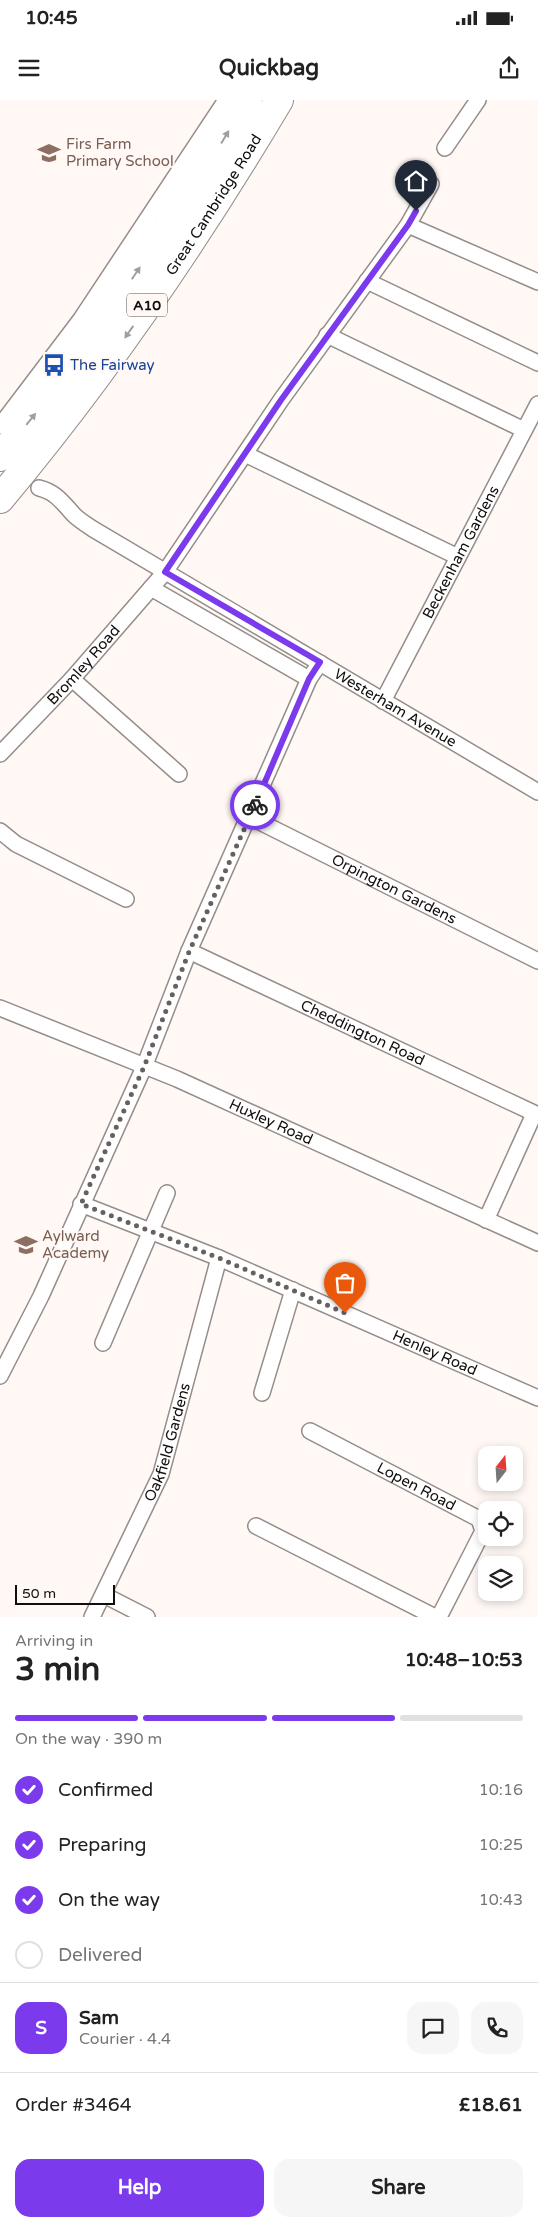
<!DOCTYPE html>
<html lang="en">
<head>
<meta charset="utf-8">
<style>
	body { margin:0; font-family:"Varela Round",sans-serif; background:#f6f6f6; color:#222; height:100vh; display:flex; flex-direction:column; font-size:19px; white-space:nowrap }
	* { box-sizing:border-box; margin:0 }
	p { font-size:16px; color:#767676 }
	.icon { flex:none; width:28px; height:28px; fill:none; stroke:currentColor; stroke-width:2; stroke-linecap:round; stroke-linejoin:round }
	.map { position:relative; height:1517px; overflow:hidden }
	.side { display:flex; flex-direction:column; background:#fff; flex:1 }
	.side>* { flex:none }
	.needle { width:32px; rotate:17deg }
	.controls { position:absolute; left:478px; top:1346px; display:grid; gap:10px }
	.controls a { display:grid; place-items:center; width:45px; height:45px; border-radius:10px; background:#fff; box-shadow:0 2px 8px #0003; font-size:25px }
	.scale { position:absolute; left:15px; bottom:12px; width:100px; box-sizing:border-box; padding-left:5px; border:2px solid #110f0e; border-top:0; font-size:14px; line-height:18px; white-space:nowrap; color:#110f0e; -webkit-text-stroke:4px #fff8f5; paint-order:stroke }
	.pin { position:absolute; display:grid; place-items:center; width:42px; height:42px; color:#fff; margin:-51px -21px; border-radius:50% 50% 50% 0; rotate:-45deg; box-shadow:0 0 5px #0007 }
	.pin .icon { rotate:45deg }
	.courier { position:absolute; display:grid; place-items:center; width:50px; height:50px; margin:-25px; border:4px solid #7c3aed; border-radius:50%; background:#fff; color:#222; box-shadow:0 1px 6px #0007 }
	.head em { font-style:normal; font-weight:800 }
	.head div { display:flex; flex-direction:column-reverse }
	.head { display:flex; align-items:center; justify-content:space-between; height:85px; padding:0 15px }
	h1 { font-size:32px; font-weight:800; line-height:38px }
	.bar { display:grid; grid-template-columns:repeat(4,1fr); gap:8px 5px; align-content:center; height:60px; padding:0 15px }
	.bar i { height:6px; border-radius:4px; background:#e0e0e0 }
	.bar .active { background:#7c3aed }
	.bar p { grid-column:span 4 }
	.line { display:flex; align-items:center; gap:12px; padding:0 15px; border-top:1px solid #e0e0e0 }
	.line div { flex:1 }
	.round { display:grid; place-items:center; flex:none; width:52px; height:52px; border-radius:15px; background:#f6f6f6 }
	ol { padding:0 15px; list-style:none }
	li { display:flex; align-items:center; gap:15px; height:55px }
	li p { margin-inline-start:auto }
	li .icon { padding:5px; border-radius:50%; background:#7c3aed; color:#fff; stroke-width:4 }
	li:last-child { color:#767676 }
	li i { width:28px; height:28px; border:2px solid #e0e0e0; border-radius:50% }
	.button { display:flex; gap:10px; margin-top:auto; padding:10px 15px }
	.button a { flex:1; height:58px; border-radius:15px; background:#7c3aed; color:#fff; font-size:20px; font-weight:800; line-height:58px; text-align:center }
	.button a+a { background:#f6f6f6; color:#222 }
	.status { display:flex; justify-content:space-between; align-items:center; height:35px; padding:0 25px; background:#fff; direction:ltr }
	.status svg { height:14px; fill:currentColor }
	header { display:flex; justify-content:space-between; align-items:center; height:65px; padding:0 15px; background:#fff; font-size:22px; font-weight:800 }
	.map>svg:first-child { display:block }
	.lines { fill:none; stroke-linecap:round; stroke-linejoin:round }
	.street-casing { stroke:#948d89; stroke-width:18 }
	.highway-casing { stroke:#948d89; stroke-width:30 }
	.street { stroke:#fff; stroke-width:15 }
	.highway { stroke:#fff; stroke-width:28 }
	.oneway { fill:#a09f9f }
	.done { stroke:#64615f; stroke-width:5; stroke-dasharray:0 9 }
	.route { stroke:#7c3aed; stroke-width:6 }
	.labels { text-anchor:middle; dominant-baseline:central; stroke-width:4; stroke-linejoin:round; paint-order:stroke }
	.shield { fill:#fff8f5; stroke:#585553; stroke-width:1 }
	.shield-label { font-size:14px; font-weight:bold; fill:#110f0e }
	.education-label { font-size:15px; fill:#785e54; stroke:#fff8f5; text-anchor:start }
	.street-label { font-size:15px; fill:#110f0e; stroke:#fff8f5 }
	.transit-label { font-size:15px; fill:#164399; stroke:#fff8f5; text-anchor:start }
</style>
</head>
<body>
<div class="status"><b>10:45</b><svg viewBox="0 0 49 12"><path d="M0 12V9h3v3zM5 12V6h3v6zM10 12V3h3v9zM15 12V0h3v12zM26 1h20v11H26zM47 4h2v5h-2z"/></svg></div>
<header><svg class="icon" aria-label="menu" viewBox="0 0 24 24"><path d="M4 6h16M4 12h16M4 18h16"/></svg>Quickbag<svg class="icon" aria-label="share" viewBox="0 0 24 24"><path d="M12 15V3M7 8l5-5 5 5M5 13v7h14v-7"/></svg></header>
<div class="map">
<svg width="538" height="1517" viewBox="0 0 538 1517">
	<rect width="100%" height="100%" fill="#fff8f5"/>
	<g class="lines">
		<defs>
			<g id="street">
				<path d="M445,48l33,-48"/>
				<path d="M408,125l130,57"/>
				<path d="M367,181l171,82"/>
				<path d="M327,235l197,95"/>
				<path d="M0,326l81,-107 145,-219"/>
				<path d="M245,354l213,103"/>
				<path id="s1" d="M39,388c17,4 24,15 35,27 5,5 13,10 19,14l445,263"/>
				<path d="M151,488l158,91"/>
				<path d="M72,579l107,95"/>
				<path id="s2" d="M383,601l155,-297"/>
				<path id="s3" d="M0,654l72,-75 93,-107 116,-172 127,-175 23,-41"/>
				<path id="s4" d="M250,717l288,144"/>
				<path d="M0,731l16,13 110,55"/>
				<path id="s5" d="M189,851l349,164"/>
				<path id="s6" d="M0,908l177,71 361,164"/>
				<path id="s7" d="M81,1104l138,54 319,140"/>
				<path d="M486,1120l48,-106"/>
				<path d="M103,1243l64,-150"/>
				<path d="M0,1276l41,-80 103,-229 45,-116 120,-272 11,-16"/>
				<path d="M262,1293l31,-103"/>
				<path id="s8" d="M310,1331l169,88 4,12 -44,86"/>
				<path d="M256,1426l179,91"/>
				<path d="M104,1495l43,22"/>
				<path id="s9" d="M92,1517l69,-143 58,-216"/>
			</g>
			<g id="highway">
				<path d="M0,357c92,-113 172,-233 248,-357"/>
				<path id="s10" d="M0,399c104,-124 196,-259 279,-399"/>
			</g>
		</defs>
		<!-- street casing -->
		<use href="#street" class="street-casing"/>
		<!-- highway casing -->
		<use href="#highway" class="highway-casing"/>
		<!-- street -->
		<use href="#street" class="street"/>
		<!-- highway -->
		<use href="#highway" class="highway"/>
	</g>
	<!-- one-way arrows -->
	<defs><path id="oneway-solid" d="M-6-.8H1V-3.2L6.5 0L1 3.2V.8H-6Z" transform="scale(1.25)"/></defs>
	<g class="oneway">
		<use href="#oneway-solid" transform="translate(225 37) rotate(-59)"/>
		<use href="#oneway-solid" transform="translate(136 173) rotate(-56)"/>
		<use href="#oneway-solid" transform="translate(129 232) rotate(125)"/>
		<use href="#oneway-solid" transform="translate(31 319) rotate(-51)"/>
	</g>
	<g class="lines">
		<!-- done -->
		<path class="done" d="M255,705l-66,147 -45,115 -63,137 138,54 126,55"/>
		<!-- route -->
		<path class="route" d="M255,705l54,-126 11,-17 -155,-90 116,-172 127,-175 8,-14"/>
	</g>
	<!-- icons -->
	<defs>
		<symbol id="school-bare" viewBox="-9 -9 18 18"><path d="M0-5L7-2L0 1L-7-2ZM-4 1L0 2.5L4 1V4Q0 6-4 4Z" fill="#8d6e63" stroke="#fff8f5" stroke-width="2.5" paint-order="stroke"/></symbol>
		<symbol id="bus-bare" viewBox="-9 -9 18 18"><path d="M-5-6H5V4H4V6H2V4H-2V6H-4V4H-5ZM-3.5-4V0h7V-4ZM-3.5 1.2v1.5H-2V1.2ZM2 1.2v1.5H3.5V1.2Z" fill="#1a4fb4" stroke="#fff8f5" stroke-width="2.5" paint-order="stroke"/></symbol>
	</defs>
	<g fill-rule="evenodd">
		<use href="#school-bare" x="33" y="37" width="32" height="32"/>
		<use href="#bus-bare" x="38" y="249" width="32" height="32"/>
		<use href="#school-bare" x="10" y="1129" width="32" height="32"/>
	</g>
	<g class="labels">
		<!-- shield labels -->
		<rect class="shield" x="127" y="193.5" width="40" height="23" rx="4"/>
		<g class="shield-label">
			<text x="147" y="205">A10</text>
		</g>
		<!-- education labels -->
		<g class="education-label">
			<text x="66" y="44">Firs Farm<tspan x="66" dy="17">Primary School</tspan></text>
			<text x="42" y="1136">Aylward<tspan x="42" dy="17">Academy</tspan></text>
		</g>
		<!-- street labels -->
		<g class="street-label">
			<text stroke="none"><textPath href="#s10" startOffset="364">Great Cambridge Road</textPath></text>
			<text stroke="none"><textPath href="#s2" startOffset="168">Beckenham Gardens</textPath></text>
			<text stroke="none"><textPath href="#s3" startOffset="122">Bromley Road</textPath></text>
			<text stroke="none"><textPath href="#s1" startOffset="420">Westerham Avenue</textPath></text>
			<text stroke="none"><textPath href="#s4" startOffset="161">Orpington Gardens</textPath></text>
			<text stroke="none"><textPath href="#s5" startOffset="192">Cheddington Road</textPath></text>
			<text stroke="none"><textPath href="#s6" startOffset="294">Huxley Road</textPath></text>
			<text stroke="none"><textPath href="#s7" startOffset="384">Henley Road</textPath></text>
			<text stroke="none"><textPath href="#s9" startOffset="191">Oakfield Gardens</textPath></text>
			<text stroke="none"><textPath href="#s8" startOffset="120">Lopen Road</textPath></text>
		</g>
		<!-- transit labels -->
		<g class="transit-label">
			<text x="70" y="265">The Fairway</text>
		</g>
	</g>
</svg>
<div class="controls">
<a><svg class="needle" viewBox="-14 -14 28 28"><path d="M0-13l5 13h-10z" fill="#e53935"/><path d="M0 13l5-13h-10z" fill="#767676"/></svg></a>
<a><svg class="icon" aria-label="locate" viewBox="0 0 24 24"><circle cx="12" cy="12" r="6"/><path d="M12 2v4M12 18v4M2 12h4M18 12h4"/></svg></a>
<a><svg class="icon" aria-label="layers" viewBox="0 0 24 24"><path d="M12 4l9 5-9 5-9-5zM3 14l9 5 9-5"/></svg></a>
</div>
<div class="scale">50 m</div>
<div class="pin" style="left:345px;top:1213px;background:#ea580c"><svg class="icon" aria-label="bag" viewBox="0 0 24 24"><path d="M5 8h14l-1 12H6zM9 8a3 3 0 0 1 6 0"/></svg></div>
<div class="pin" style="left:416px;top:111px;background:#1f2937"><svg class="icon" aria-label="home" viewBox="0 0 24 24"><path d="M3 11l9-7 9 7M6 9v11h12V9"/></svg></div>
<div class="courier" style="left:255px;top:705px"><svg class="icon" aria-label="bike" viewBox="0 0 24 24"><circle cx="6" cy="16" r="4"/><circle cx="18" cy="16" r="4"/><path d="M6 16l4-8h5l3 8M10 8l3 8H6M13 5h3"/></svg></div>
</div>
<section class="side">
<div class="head"><div><h1>3 min</h1><p>Arriving in</p></div><em>10:48–10:53</em></div>
<div class="bar"><i class="active"></i><i class="active"></i><i class="active"></i><i></i><p>On the way · 390 m</p></div>
<ol>
<li><svg class="icon" aria-label="check" viewBox="0 0 24 24"><path d="M5 12l5 5 9-10"/></svg>Confirmed<p>10:16</p></li>
<li><svg class="icon" aria-label="check" viewBox="0 0 24 24"><path d="M5 12l5 5 9-10"/></svg>Preparing<p>10:25</p></li>
<li><svg class="icon" aria-label="check" viewBox="0 0 24 24"><path d="M5 12l5 5 9-10"/></svg>On the way<p>10:43</p></li>
<li><i></i>Delivered</li>
</ol>
<div class="line" style="height:90px"><b class="round" style="background:#7c3aed;color:#fff">S</b><div><b>Sam</b><p>Courier · 4.4</p></div><a class="round"><svg class="icon" aria-label="chat" viewBox="0 0 24 24"><path d="M4 5h16v11H9l-5 4z"/></svg></a><a class="round"><svg class="icon" aria-label="phone" viewBox="0 0 24 24"><path d="M5 4h4l2 5-3 2q2 4 5 5l2-3 5 2v4C11 20 4 13 5 4z"/></svg></a></div>
<div class="line" style="height:65px"><div>Order #3464</div><b>£18.61</b></div>
<div class="button"><a>Help</a><a>Share</a></div>
</section>
</body>
</html>
